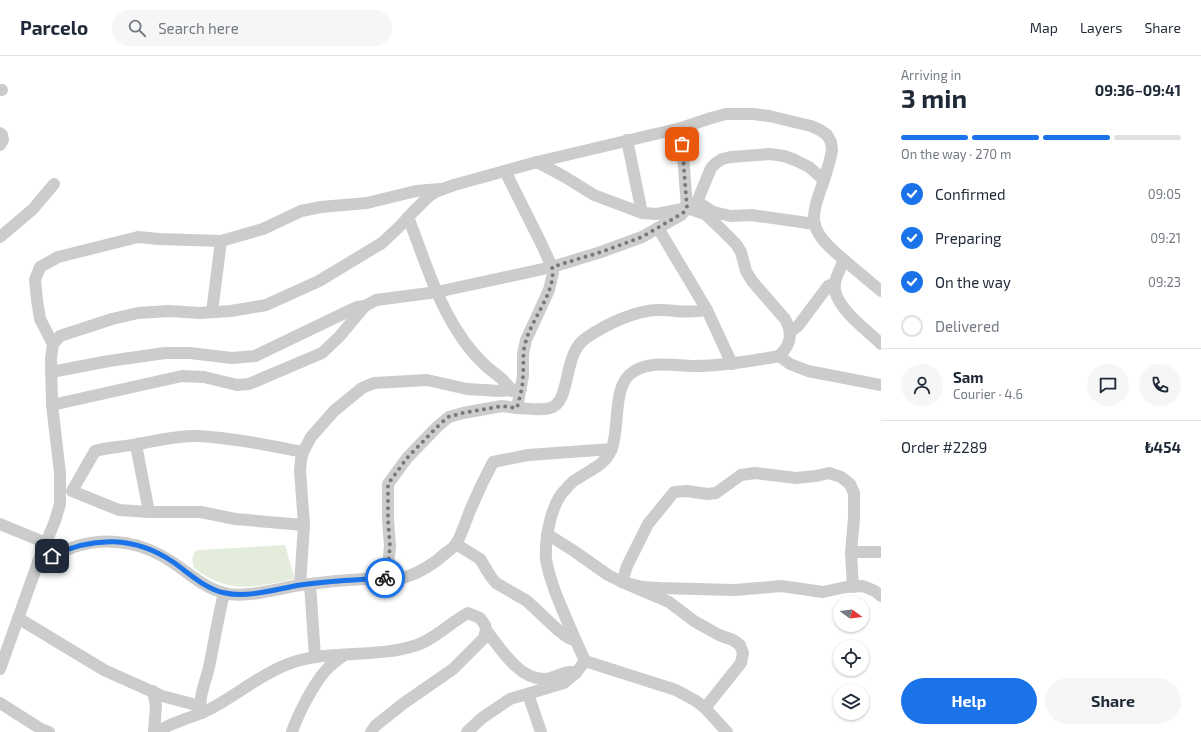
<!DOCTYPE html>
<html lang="en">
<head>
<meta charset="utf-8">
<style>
	body { margin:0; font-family:"Exo 2",sans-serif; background:#f6f6f7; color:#1f2937; height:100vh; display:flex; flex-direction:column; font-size:15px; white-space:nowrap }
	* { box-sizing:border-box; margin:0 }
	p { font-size:13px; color:#747a83 }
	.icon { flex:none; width:22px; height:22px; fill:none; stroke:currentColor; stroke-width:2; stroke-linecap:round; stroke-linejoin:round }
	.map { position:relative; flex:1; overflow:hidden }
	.sheet { display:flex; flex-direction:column; background:#fff; width:320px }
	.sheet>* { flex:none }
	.needle { width:26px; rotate:105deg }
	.tools { position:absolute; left:833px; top:540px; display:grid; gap:8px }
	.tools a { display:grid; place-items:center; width:36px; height:36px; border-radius:50%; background:#fff; box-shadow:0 1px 3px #0004; font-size:20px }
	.pin { position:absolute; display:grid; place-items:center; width:34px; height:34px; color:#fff; margin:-17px; border-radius:8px; box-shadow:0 2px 6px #0006 }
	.courier { position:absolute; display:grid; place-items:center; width:40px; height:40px; margin:-20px; border:3px solid #1a73e8; border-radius:50%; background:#fff; color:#222; box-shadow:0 1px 5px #0007 }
	.summary em { font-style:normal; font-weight:700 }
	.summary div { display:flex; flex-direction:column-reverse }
	.summary { display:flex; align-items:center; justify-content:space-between; height:68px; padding:0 20px }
	h1 { font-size:26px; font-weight:700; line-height:30px }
	.bar { display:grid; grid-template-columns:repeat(4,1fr); gap:6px 4px; align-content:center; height:48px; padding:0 20px }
	.bar i { height:5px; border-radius:3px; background:#e0e1e3 }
	.bar .on { background:#1a73e8 }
	.bar p { grid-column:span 4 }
	.line { display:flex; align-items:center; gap:10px; padding:0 20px; border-top:1px solid #e0e1e3 }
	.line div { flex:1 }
	.round { display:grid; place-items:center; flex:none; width:42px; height:42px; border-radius:21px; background:#f6f6f7 }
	ol { padding:0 20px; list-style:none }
	li { display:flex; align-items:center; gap:12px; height:44px }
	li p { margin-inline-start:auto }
	li .icon { padding:4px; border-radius:50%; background:#1a73e8; color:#fff; stroke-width:4 }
	li:last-child { color:#747a83 }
	li i { width:22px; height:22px; border:2px solid #e0e1e3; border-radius:50% }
	.cta { display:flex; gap:8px; margin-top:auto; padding:8px 20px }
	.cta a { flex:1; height:46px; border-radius:24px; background:#1a73e8; color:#fff; font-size:16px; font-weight:700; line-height:46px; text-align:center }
	.cta a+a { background:#f6f6f7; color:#1f2937 }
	header { display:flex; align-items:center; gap:24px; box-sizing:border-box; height:56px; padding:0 20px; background:#fff; border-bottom:1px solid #e0e1e3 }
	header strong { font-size:19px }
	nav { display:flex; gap:22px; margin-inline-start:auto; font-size:14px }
	.search { width:280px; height:36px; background:#f6f6f7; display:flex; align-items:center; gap:10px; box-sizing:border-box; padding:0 14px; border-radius:22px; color:#747a83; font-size:15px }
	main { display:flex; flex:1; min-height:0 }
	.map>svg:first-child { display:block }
	.green { fill:#e4eddc }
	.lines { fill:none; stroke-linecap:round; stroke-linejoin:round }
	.minor { stroke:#ccc; stroke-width:12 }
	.done { stroke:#787878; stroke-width:4; stroke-dasharray:0 7.2 }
	.route { stroke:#1a73e8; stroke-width:5 }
</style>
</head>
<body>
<header>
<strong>Parcelo</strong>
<div class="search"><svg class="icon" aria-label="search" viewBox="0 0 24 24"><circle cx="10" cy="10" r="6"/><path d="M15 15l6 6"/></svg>Search here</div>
<nav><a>Map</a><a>Layers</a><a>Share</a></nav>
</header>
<main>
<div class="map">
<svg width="881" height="676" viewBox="0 0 881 676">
	<rect width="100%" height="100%" fill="#fff"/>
	<!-- green -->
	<path class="green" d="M285,489l10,34c-40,8 -66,16 -101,-11 -2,-8 -3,-13 3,-18z"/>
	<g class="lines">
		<!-- minor -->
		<g class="minor">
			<path d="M0,34h2"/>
			<path d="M681,72l6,80"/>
			<path d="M0,77l2,2 1,5 -3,5"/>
			<path d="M627,84l15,73"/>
			<path d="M537,106l144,-34 30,-10 15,-4h27l16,2 42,10 9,4 7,5 4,7 1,8 -2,10 -6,20"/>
			<path d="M701,148l12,8 18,4 20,-1 64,9"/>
			<path d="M408,161c15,38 27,80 50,115 8,13 18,25 29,35 8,7 20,14 24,24"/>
			<path d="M658,172l49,82 25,54"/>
			<path d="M0,181l33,-28 21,-25"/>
			<path d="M844,204l37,31"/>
			<path d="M212,256l9,-71"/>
			<path d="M790,276l8,-6 30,-40 7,-3"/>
			<path d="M53,288l-13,-25 -3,-19 -2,-20 5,-13 18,-10 80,-20 21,2 62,2 42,-12 38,-18 20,-4 46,-4 49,-12 24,-2"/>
			<path d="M779,300l11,8 18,7 73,14"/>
			<path d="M51,316l58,-11 56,-8h25l42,5 23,-2 102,-49 8,-1"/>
			<path d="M52,349l130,-29 22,1 33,8 12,-1 73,-31 17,-16 26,-31 11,-6 61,-8 115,-25 49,-15 41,-15 39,-22 6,-7 10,-6 14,-34 5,-5 6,-4 9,-2 39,-3 14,2 11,4 14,7 15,13c-4,12 -10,25 -10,37 -1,18 18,32 30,43 -3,7 -8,16 -9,23 -4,22 32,47 46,61"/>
			<path d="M517,352c10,0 23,3 33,0 22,-6 12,-54 36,-70 19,-13 49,-28 73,-28 18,0 29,4 48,0"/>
			<path d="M136,389l13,67"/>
			<path d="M303,396c-35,-7 -70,-14 -105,-16 -21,-1 -41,5 -61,8 -14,3 -28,3 -42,7l-23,40 47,19 30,2h52l34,7 69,6"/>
			<path d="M0,468l46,19"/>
			<path d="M547,478l27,17 34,24 14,7 21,5 16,1 76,2 46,-4 42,6 23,-5 17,-1 12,5 6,5"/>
			<path d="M456,488l24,15 11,18 5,6 31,18 32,30 8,6 8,4"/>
			<path d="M851,496h30"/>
			<path d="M38,506c14,-4 26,-12 39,-16 33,-10 67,-3 95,16 17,11 32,26 52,31 21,6 55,-5 77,-8 21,-3 42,-5 63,-6 8,0 16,-1 24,-1 5,0 11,1 15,0 17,-5 31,-14 44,-26 3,-2 7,-5 9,-8 4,-6 10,-23 13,-31 7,-17 15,-34 24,-51l35,-7 84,-6"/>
			<path d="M387,522l3,-32 -2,-26v-36l19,-26 30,-31 12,-10 14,-4 39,-7 15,2 6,-32v-22l3,-14 23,-50 4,-17 -1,-6 -11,-24 -36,-72"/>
			<path d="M310,528l5,73"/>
			<path d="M300,529l4,-60 -4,-55 1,-10 2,-8 8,-15 23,-26 28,-23 12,-5 53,-3 40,9 33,2 21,-2"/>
			<path d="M18,562l86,52 58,26 38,10"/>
			<path d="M486,574c14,18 34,51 60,49 11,-1 19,-10 30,-6"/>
			<path d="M0,613l41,-115 14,-33 5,-17v-31l-8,-68 -1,-47 2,-14 7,-8 52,-17 26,-6 31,-2 31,2 31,-2 35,-6 53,-24 63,-38 18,-17 13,-14 14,-14 8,-6 19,-7 83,-23 28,15 29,18 48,18 15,1 30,-6 18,6 13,12 18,18 5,8 5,19 6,10 33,38c8,14 6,26 -6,37 -27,5 -56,10 -84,10 -20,0 -44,-6 -62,6 -21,13 -13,54 -21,76 -5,16 -22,22 -35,31 -4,2 -8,6 -11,10 -9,8 -13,20 -16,32 -3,13 -5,25 -4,38 2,13 6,24 10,35 9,23 19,45 29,67l91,29 20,11 9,7 22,24"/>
			<path d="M153,635l3,15 -2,26"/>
			<path d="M528,638l13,38"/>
			<path d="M0,647l41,26 8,3"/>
			<path d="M705,652l36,-45 2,-10 -3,-8 -7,-5 -14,-5 -25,-14 -25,-19 -47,-20 5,-16 21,-42 26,-32 13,-1 20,3 9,-1 25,-18 14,-2 41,5 20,-2 13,-3 12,4 9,7 4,9v25l-3,34 2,35"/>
			<path d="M202,657c-5,-14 4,-32 7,-46 5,-24 9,-49 15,-74"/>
			<path d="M157,676c16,-11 36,-14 53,-23 29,-15 54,-38 87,-48 39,-11 81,-3 120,-16 18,-6 34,-23 51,-32l12,5 5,7 1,5 -2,8 -31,31 -49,34 -29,23 -4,6"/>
			<path d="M292,676c6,-18 22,-49 35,-63 5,-5 11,-9 17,-14"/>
			<path d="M467,676l15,-14 28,-19 54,-16 12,-10 9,-12"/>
		</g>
	</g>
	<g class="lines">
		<!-- done -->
		<path class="done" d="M385,522h2l3,-32 -2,-26v-36l19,-26 30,-31 11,-10 15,-4 39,-7 15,2c3,-11 6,-22 6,-33 1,-12 -1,-23 3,-34 6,-23 31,-51 26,-74l49,-15 41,-15 41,-24 4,-5 -5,-64"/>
		<!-- route -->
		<path class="route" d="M52,500c41,-20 83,-20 121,6 16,11 32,27 52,31 23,5 52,-4 75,-8 28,-4 56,-5 85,-7"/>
	</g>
</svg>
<div class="tools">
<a><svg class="needle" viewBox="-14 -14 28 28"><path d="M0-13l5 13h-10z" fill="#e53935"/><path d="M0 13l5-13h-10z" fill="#747a83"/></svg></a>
<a><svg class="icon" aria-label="locate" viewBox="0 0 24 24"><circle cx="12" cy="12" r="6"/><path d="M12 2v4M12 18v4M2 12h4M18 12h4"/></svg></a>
<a><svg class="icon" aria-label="layers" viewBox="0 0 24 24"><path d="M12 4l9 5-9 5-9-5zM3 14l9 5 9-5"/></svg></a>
</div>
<div class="pin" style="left:682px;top:88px;background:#ea580c"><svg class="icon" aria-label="bag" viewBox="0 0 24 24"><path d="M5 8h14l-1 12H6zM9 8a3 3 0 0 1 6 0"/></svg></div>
<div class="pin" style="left:52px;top:500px;background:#1f2937"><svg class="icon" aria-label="home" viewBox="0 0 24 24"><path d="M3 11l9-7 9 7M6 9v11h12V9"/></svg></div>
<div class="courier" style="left:385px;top:522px"><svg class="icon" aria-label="bike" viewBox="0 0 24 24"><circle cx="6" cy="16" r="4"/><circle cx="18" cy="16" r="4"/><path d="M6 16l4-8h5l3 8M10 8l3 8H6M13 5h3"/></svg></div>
</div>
<section class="sheet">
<div class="summary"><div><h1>3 min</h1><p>Arriving in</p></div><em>09:36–09:41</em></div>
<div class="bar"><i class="on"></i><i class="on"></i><i class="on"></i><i></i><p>On the way · 270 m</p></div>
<ol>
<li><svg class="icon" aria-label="check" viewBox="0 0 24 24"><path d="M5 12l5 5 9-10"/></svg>Confirmed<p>09:05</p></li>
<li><svg class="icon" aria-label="check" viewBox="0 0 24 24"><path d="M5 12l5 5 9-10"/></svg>Preparing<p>09:21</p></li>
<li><svg class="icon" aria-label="check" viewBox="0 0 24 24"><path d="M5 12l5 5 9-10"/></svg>On the way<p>09:23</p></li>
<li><i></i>Delivered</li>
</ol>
<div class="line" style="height:72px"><a class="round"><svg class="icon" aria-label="person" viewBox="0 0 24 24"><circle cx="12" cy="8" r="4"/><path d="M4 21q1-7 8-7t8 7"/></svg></a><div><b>Sam</b><p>Courier · 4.6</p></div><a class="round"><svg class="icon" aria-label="chat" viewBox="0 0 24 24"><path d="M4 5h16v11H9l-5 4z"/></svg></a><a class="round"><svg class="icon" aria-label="phone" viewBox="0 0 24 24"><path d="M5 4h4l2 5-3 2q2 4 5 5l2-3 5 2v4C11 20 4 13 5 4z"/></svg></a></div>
<div class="line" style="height:52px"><div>Order #2289</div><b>₺454</b></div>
<div class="cta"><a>Help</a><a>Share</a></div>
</section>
</main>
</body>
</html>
